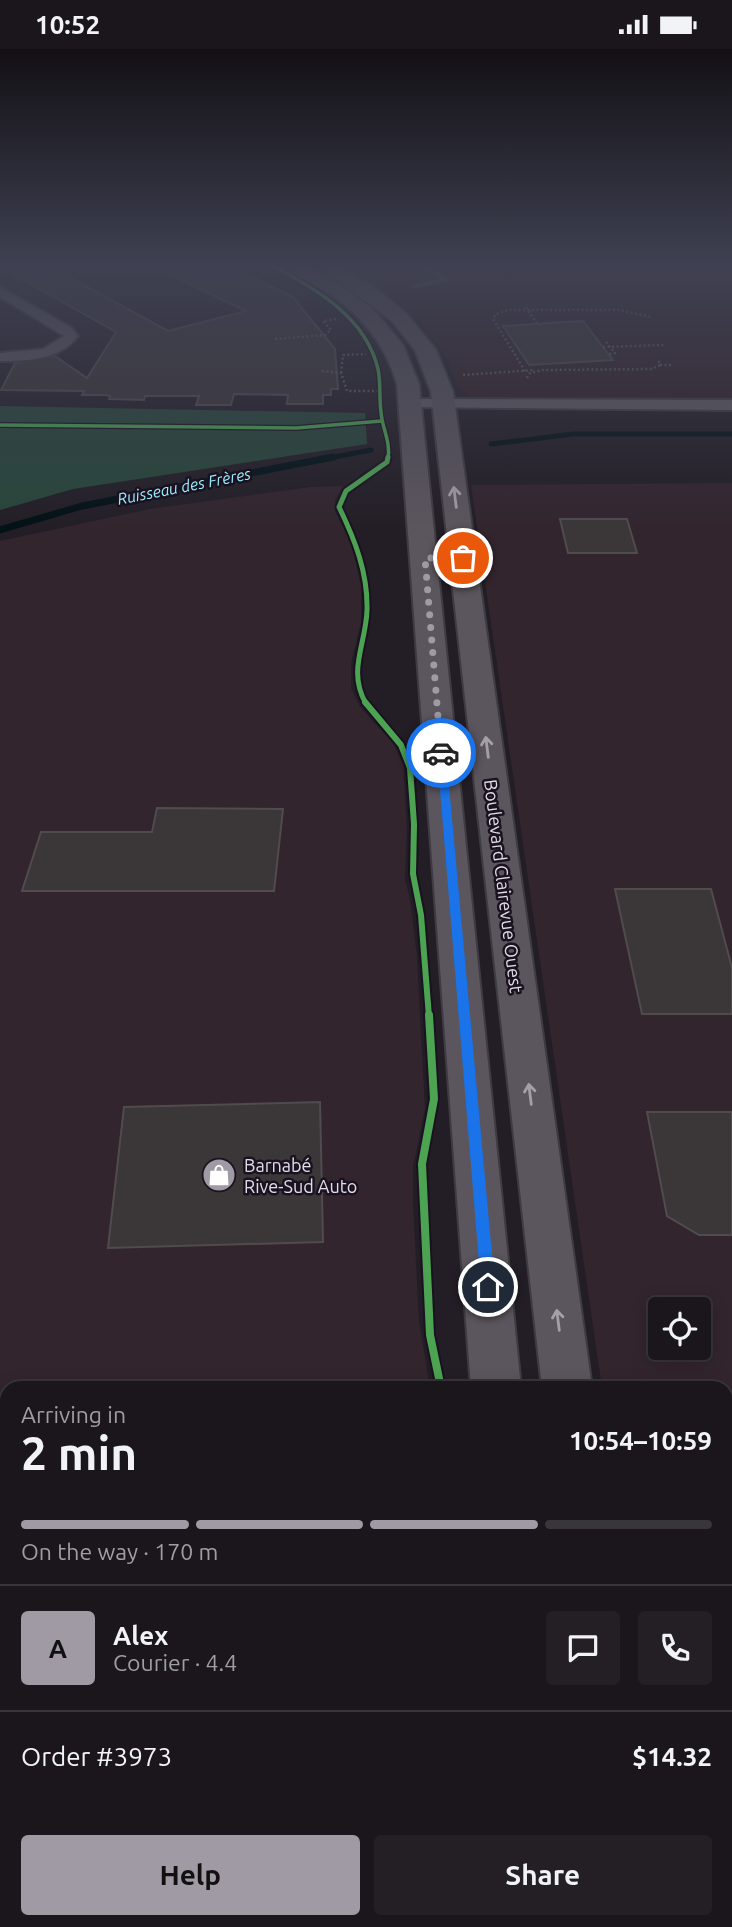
<!DOCTYPE html>
<html lang="en">
<head>
<meta charset="utf-8">
<style>
	body { margin:0; font-family:Ubuntu,sans-serif; background:#231f25; color:#f1f3f6; height:100vh; display:flex; flex-direction:column; font-size:26px; white-space:nowrap }
	* { box-sizing:border-box; margin:0 }
	p { font-size:23px; color:#9f9fa3 }
	.icon { flex:none; width:38px; height:38px; fill:none; stroke:currentColor; stroke-width:2; stroke-linecap:round; stroke-linejoin:round }
	.map { position:relative; flex:1; overflow:hidden }
	.side { position:absolute; left:0px; top:1332px; width:733px; height:548px; display:flex; flex-direction:column; background:#1a161c; border-radius:21px 21px 0 0; box-shadow:0 4px 18px #0003,0 0 0 2px #38353b }
	.side>* { flex:none }
	.tools { position:absolute; left:648px; top:1248px; display:grid; gap:14px }
	.tools a { display:grid; place-items:center; width:63px; height:63px; border-radius:7px; background:#1a161c; box-shadow:0 4px 18px #0003,0 0 0 2px #38353b; font-size:35px }
	.pin { position:absolute; display:grid; place-items:center; width:60px; height:60px; color:#fff; margin:-30px; border:4px solid #fff; border-radius:50%; box-shadow:0 2px 7px #0007 }
	.courier { position:absolute; display:grid; place-items:center; width:70px; height:70px; margin:-35px; border:5px solid #1a73e8; border-radius:50%; background:#fff; color:#222; box-shadow:0 2px 9px #0007 }
	.head em { font-style:normal; font-weight:600 }
	.head div { display:flex; flex-direction:column-reverse }
	.head { display:flex; align-items:center; justify-content:space-between; height:119px; padding:0 21px }
	h1 { font-size:46px; font-weight:600; line-height:52px }
	.bar { display:grid; grid-template-columns:repeat(4,1fr); gap:10px 7px; align-content:center; height:84px; padding:0 21px }
	.bar i { height:9px; border-radius:5px; background:#38353b }
	.bar .current { background:#9f9aa3 }
	.bar p { grid-column:span 4 }
	.line { display:flex; align-items:center; gap:18px; padding:0 21px; border-top:2px solid #38353b }
	.line div { flex:1 }
	.round { display:grid; place-items:center; flex:none; width:74px; height:74px; border-radius:7px; background:#231f25 }
	.cta { display:flex; gap:14px; margin-top:auto; padding:14px 21px }
	.cta a { flex:1; height:80px; border-radius:7px; background:#9f9aa3; color:#111; font-size:28px; font-weight:600; line-height:80px; text-align:center }
	.cta a+a { background:#231f25; color:#f1f3f6 }
	.status { display:flex; justify-content:space-between; align-items:center; height:49px; padding:0 35px; background:#1a161c; direction:ltr }
	.status svg { height:19px; fill:currentColor }
	.map>svg:first-child { display:block }
	.commercial { fill:#312025 }
	.industrial { fill:#32252e; fill-rule:evenodd }
	.green { fill:#28463a }
	.lines { fill:none; stroke-linecap:round; stroke-linejoin:round }
	.stream-far1 { stroke:#031217; stroke-width:5 }
	.stream { stroke:#031217; stroke-width:7 }
	.building { fill:#3b3637; stroke:#504b4d; stroke-width:2 }
	.lane-casing { stroke:#3f3b42; stroke-width:4 }
	.street-casing { stroke:#3f3b42; stroke-width:4 }
	.secondary-casing { stroke:#3f3b42; stroke-width:4 }
	.path-far1 { stroke:#5e5a62; stroke-width:2.5; stroke-dasharray:2 2.5; stroke-linecap:butt }
	.path { stroke:#5e5a62; stroke-width:6; stroke-dasharray:5 8; stroke-linecap:butt }
	.lane { fill:#615e64; fill-rule:evenodd }
	.street { fill:#615e64; fill-rule:evenodd }
	.secondary { fill:#5b555d; fill-rule:evenodd }
	.cycleway-far3-casing { stroke:#1a1220; stroke-width:6 }
	.cycleway-far2-casing { stroke:#1a1220; stroke-width:9 }
	.cycleway-far1-casing { stroke:#1a1220; stroke-width:10 }
	.cycleway-casing { stroke:#1a1220; stroke-width:12 }
	.cycleway-far3 { stroke:#4ca352; stroke-width:3.5 }
	.cycleway-far2 { stroke:#4ca352; stroke-width:5 }
	.cycleway-far1 { stroke:#4ca352; stroke-width:6 }
	.cycleway { stroke:#4ca352; stroke-width:8 }
	.oneway { stroke:#a59fa8 }
	.route { fill:#1a73e8 }
	.done { stroke:#9f9aa3; stroke-width:7; stroke-dasharray:0 12.6 }
	.labels { text-anchor:middle; dominant-baseline:central; stroke-width:5; stroke-linejoin:round; paint-order:stroke }
	.far-water-label { font-size:16px; font-style:italic; fill:#99eefe; stroke:#1a1220 }
	.street-label { font-size:18px; fill:#e2dce6; stroke:#1a1220 }
	.poi-label { font-size:18px; fill:#e2dce6; stroke:#1a1220; text-anchor:start }
</style>
</head>
<body>
<div class="status"><b>10:52</b><svg viewBox="0 0 49 12"><path d="M0 12V9h3v3zM5 12V6h3v6zM10 12V3h3v9zM15 12V0h3v12zM26 1h20v11H26zM47 4h2v5h-2z"/></svg></div>
<div class="map">
<svg width="732" height="1878" viewBox="0 0 732 1878">
	<rect width="100%" height="100%" fill="#231e26"/>
	<!-- commercial -->
	<path class="commercial" d="M344,218h388v132l-261,-2 -13,-9 -10,-27 -23,-35 -30,-27z"/>
	<!-- industrial -->
	<g class="industrial">
		<path d="M732,434v1444h-52l-1,-5 47,-1v-533h-124l-131,-903zM660,1260h38v38h-38z"/>
		<path d="M343,437l-8,14v11l17,34 9,41v36l-10,41v25l9,19 33,36 10,21 4,64 -2,52 5,18 7,59 8,152 -12,58v35l6,119 11,67h-423v533h433v6h-440v-1386l150,-32 160,-22z"/>
	</g>
	<!-- green -->
	<path class="green" d="M0,357l365,7 2,31 -294,45 -73,21z"/>
	<g class="lines">
		<!-- stream-far1 -->
		<g class="stream-far1">
			<path d="M491,395l82,-10h159"/>
			<path d="M324,410l47,-9"/>
		</g>
		<!-- stream -->
		<path class="stream" d="M0,481l82,-24 251,-49"/>
	</g>
	<!-- building -->
	<g class="building">
		<path d="M12,218h39l117,64 78,-20 -92,-44h78l61,30 42,52 3,40h-7v6h-8v9h-36l1,-9 -54,-1 -3,11h-35l3,-9h-54l-1,4 -35,-1 1,-3 -5,-1h-23l2,-4 -83,-1 14,-27 40,-7 32,22 29,-46 -107,-60z"/>
		<path d="M583,272l30,39 -84,5 -26,-39z"/>
		<path d="M560,470h67l10,34h-69z"/>
		<path d="M157,759l126,1 -9,82h-252l19,-59h111z"/>
		<path d="M615,840h96l21,79v46h-90z"/>
		<path d="M320,1053l3,140 -215,6 16,-141z"/>
		<path d="M647,1063h85v123h-33l-32,-19z"/>
	</g>
	<g class="lines">
		<defs>
			<g id="lane">
				<path d="M421,218h8l22,13 -38,7v-2l28,-6z"/>
				<rect x="726" y="1464" width="6" height="18"/>
				<rect x="0" y="1474" width="7" height="18"/>
			</g>
			<g id="street">
				<path d="M0,238l72,41 6,8c-18,24 -50,25 -78,25v-8l43,-4 21,-13 -64,-39z"/>
				<path d="M411,350l321,1v10l-326,-3 -3,-3 3,-3z"/>
				<path d="M7,1587v51l-7,3v-52z"/>
			</g>
			<g id="secondary">
				<path d="M288,218h23l29,17 33,25 30,36 16,39 102,1004h-50l-74,-1004c-12,-41 -36,-70 -73,-94 -11,-7 -29,-13 -36,-23z"/>
				<path d="M319,218h22l32,19 33,27 30,37 17,42 139,996h-50l-111,-996 -16,-42 -23,-29z"/>
				<path d="M511,1872h64l1,6h-64z"/>
				<path d="M600,1872h64l1,6h-64z"/>
			</g>
		</defs>
		<!-- lane casing -->
		<use href="#lane" class="lane-casing"/>
		<!-- street casing -->
		<use href="#street" class="street-casing"/>
		<!-- secondary casing -->
		<use href="#secondary" class="secondary-casing"/>
		<!-- path-far1 -->
		<g class="path-far1">
			<path d="M526,258l11,17"/>
			<path d="M275,290l50,-4 6,-5 -8,-9 13,-2"/>
			<path d="M606,293l9,11 -6,1"/>
			<path d="M603,298l61,-2"/>
			<path d="M660,316h13"/>
			<path d="M322,322l19,2 6,18h32"/>
			<path d="M525,322l-32,-52 3,-5 12,-4h110l34,7"/>
			<path d="M341,324l2,-18 23,-1"/>
			<path d="M463,326l72,-5"/>
			<path d="M527,329l3,-5 13,-3 109,-1 8,-4 -2,-6"/>
		</g>
		<!-- path -->
		<path class="path" d="M0,1444h7"/>
		<!-- lane -->
		<use href="#lane" class="lane"/>
		<!-- street -->
		<use href="#street" class="street"/>
		<!-- secondary -->
		<use href="#secondary" class="secondary"/>
		<defs>
			<g id="cycleway-far3">
				<path d="M274,218c43,22 92,51 104,102 3,14 1,29 3,43 1,16 10,30 7,47"/>
				<path d="M0,376l296,3 86,-7"/>
			</g>
			<path id="cycleway-far2" d="M366,655c-19,-34 0,-59 1,-94 1,-37 -12,-70 -28,-103l7,-16 41,-29 1,-5"/>
			<path id="cycleway-far1" d="M365,653l36,43 9,23 4,56 -1,50 8,41 8,102"/>
			<path id="cycleway" d="M429,966l5,84 -12,65 8,171 11,53"/>
		</defs>
		<!-- cycleway-far3 casing -->
		<use href="#cycleway-far3" class="cycleway-far3-casing"/>
		<!-- cycleway-far2 casing -->
		<use href="#cycleway-far2" class="cycleway-far2-casing"/>
		<!-- cycleway-far1 casing -->
		<use href="#cycleway-far1" class="cycleway-far1-casing"/>
		<!-- cycleway casing -->
		<use href="#cycleway" class="cycleway-casing"/>
		<!-- cycleway-far3 -->
		<use href="#cycleway-far3" class="cycleway-far3"/>
		<!-- cycleway-far2 -->
		<use href="#cycleway-far2" class="cycleway-far2"/>
		<!-- cycleway-far1 -->
		<use href="#cycleway-far1" class="cycleway-far1"/>
		<!-- cycleway -->
		<use href="#cycleway" class="cycleway"/>
	</g>
	<!-- one-way arrows -->
	<defs><path id="oneway-shaft" d="M-6 0H5M1.5-3L5.5 0L1.5 3" fill="none" stroke-width="1.6" stroke-linecap="round" stroke-linejoin="round" transform="scale(1.75)"/></defs>
	<g class="oneway">
		<use href="#oneway-shaft" transform="translate(455 448) rotate(-97)"/>
		<use href="#oneway-shaft" transform="translate(487 698) rotate(-97)"/>
		<use href="#oneway-shaft" transform="translate(530 1045) rotate(-97)"/>
		<use href="#oneway-shaft" transform="translate(558 1271) rotate(-97)"/>
	</g>
	<!-- sky -->
	<linearGradient id="sky" x2="0" y2="1"><stop stop-color="#131015"/><stop offset="0.45" stop-color="#3f4152"/><stop offset="1" stop-color="#3f4152" stop-opacity="0"/></linearGradient>
	<rect width="732" height="481" fill="url(#sky)"/>
	<!-- route -->
	<path class="route" d="M441,701l5,3 49,534 -7,5 -7,-5 -44,-534z"/>
	<g class="lines">
		<!-- done -->
		<path class="done" d="M441,704l-16,-195h38"/>
	</g>
	<!-- icons -->
	<defs>
		<symbol id="shop-disc" viewBox="-11 -11 22 22"><circle r="9.5" fill="#9f9aa3" stroke="#1a1220"/><path d="M-5-2.5h2.3a2.7 3.5 0 0 1 5.4 0H5L5.5 6h-11ZM-1.5-2.5h3a1.5 2.3 0 0 0-3 0Z" fill="#fff"/></symbol>
	</defs>
	<g fill-rule="evenodd">
		<use href="#shop-disc" x="200" y="1107" width="38" height="38"/>
	</g>
	<g class="labels">
		<!-- far-water labels -->
		<g class="far-water-label">
			<text transform="translate(184 437) rotate(-11)">Ruisseau des Frères</text>
		</g>
		<!-- street labels -->
		<g class="street-label">
			<text transform="translate(504 837) rotate(83)">Boulevard Clairevue Ouest</text>
		</g>
		<!-- poi labels -->
		<g class="poi-label">
			<text x="244" y="1116">Barnabé<tspan x="244" dy="21">Rive-Sud Auto</tspan></text>
		</g>
	</g>
</svg>
<div class="tools">
<a><svg class="icon" aria-label="locate" viewBox="0 0 24 24"><circle cx="12" cy="12" r="6"/><path d="M12 2v4M12 18v4M2 12h4M18 12h4"/></svg></a>
</div>
<div class="pin" style="left:463px;top:509px;background:#ea580c"><svg class="icon" aria-label="bag" viewBox="0 0 24 24"><path d="M5 8h14l-1 12H6zM9 8a3 3 0 0 1 6 0"/></svg></div>
<div class="pin" style="left:488px;top:1238px;background:#1f2937"><svg class="icon" aria-label="home" viewBox="0 0 24 24"><path d="M3 11l9-7 9 7M6 9v11h12V9"/></svg></div>
<div class="courier" style="left:441px;top:704px"><svg class="icon" aria-label="car" viewBox="0 0 24 24"><path d="M5 17H2v-5l4-1 3-4h7l3 4 3 1v5h-3M9 17h6M6 11h13"/><circle cx="7" cy="17" r="2"/><circle cx="17" cy="17" r="2"/></svg></div>
<section class="side">
<div class="head"><div><h1>2 min</h1><p>Arriving in</p></div><em>10:54–10:59</em></div>
<div class="bar"><i class="current"></i><i class="current"></i><i class="current"></i><i></i><p>On the way · 170 m</p></div>
<div class="line" style="height:126px"><b class="round" style="background:#9f9aa3;color:#111">A</b><div><b>Alex</b><p>Courier · 4.4</p></div><a class="round"><svg class="icon" aria-label="chat" viewBox="0 0 24 24"><path d="M4 5h16v11H9l-5 4z"/></svg></a><a class="round"><svg class="icon" aria-label="phone" viewBox="0 0 24 24"><path d="M5 4h4l2 5-3 2q2 4 5 5l2-3 5 2v4C11 20 4 13 5 4z"/></svg></a></div>
<div class="line" style="height:91px"><div>Order #3973</div><b>$14.32</b></div>
<div class="cta"><a>Help</a><a>Share</a></div>
</section>
</div>
</body>
</html>
